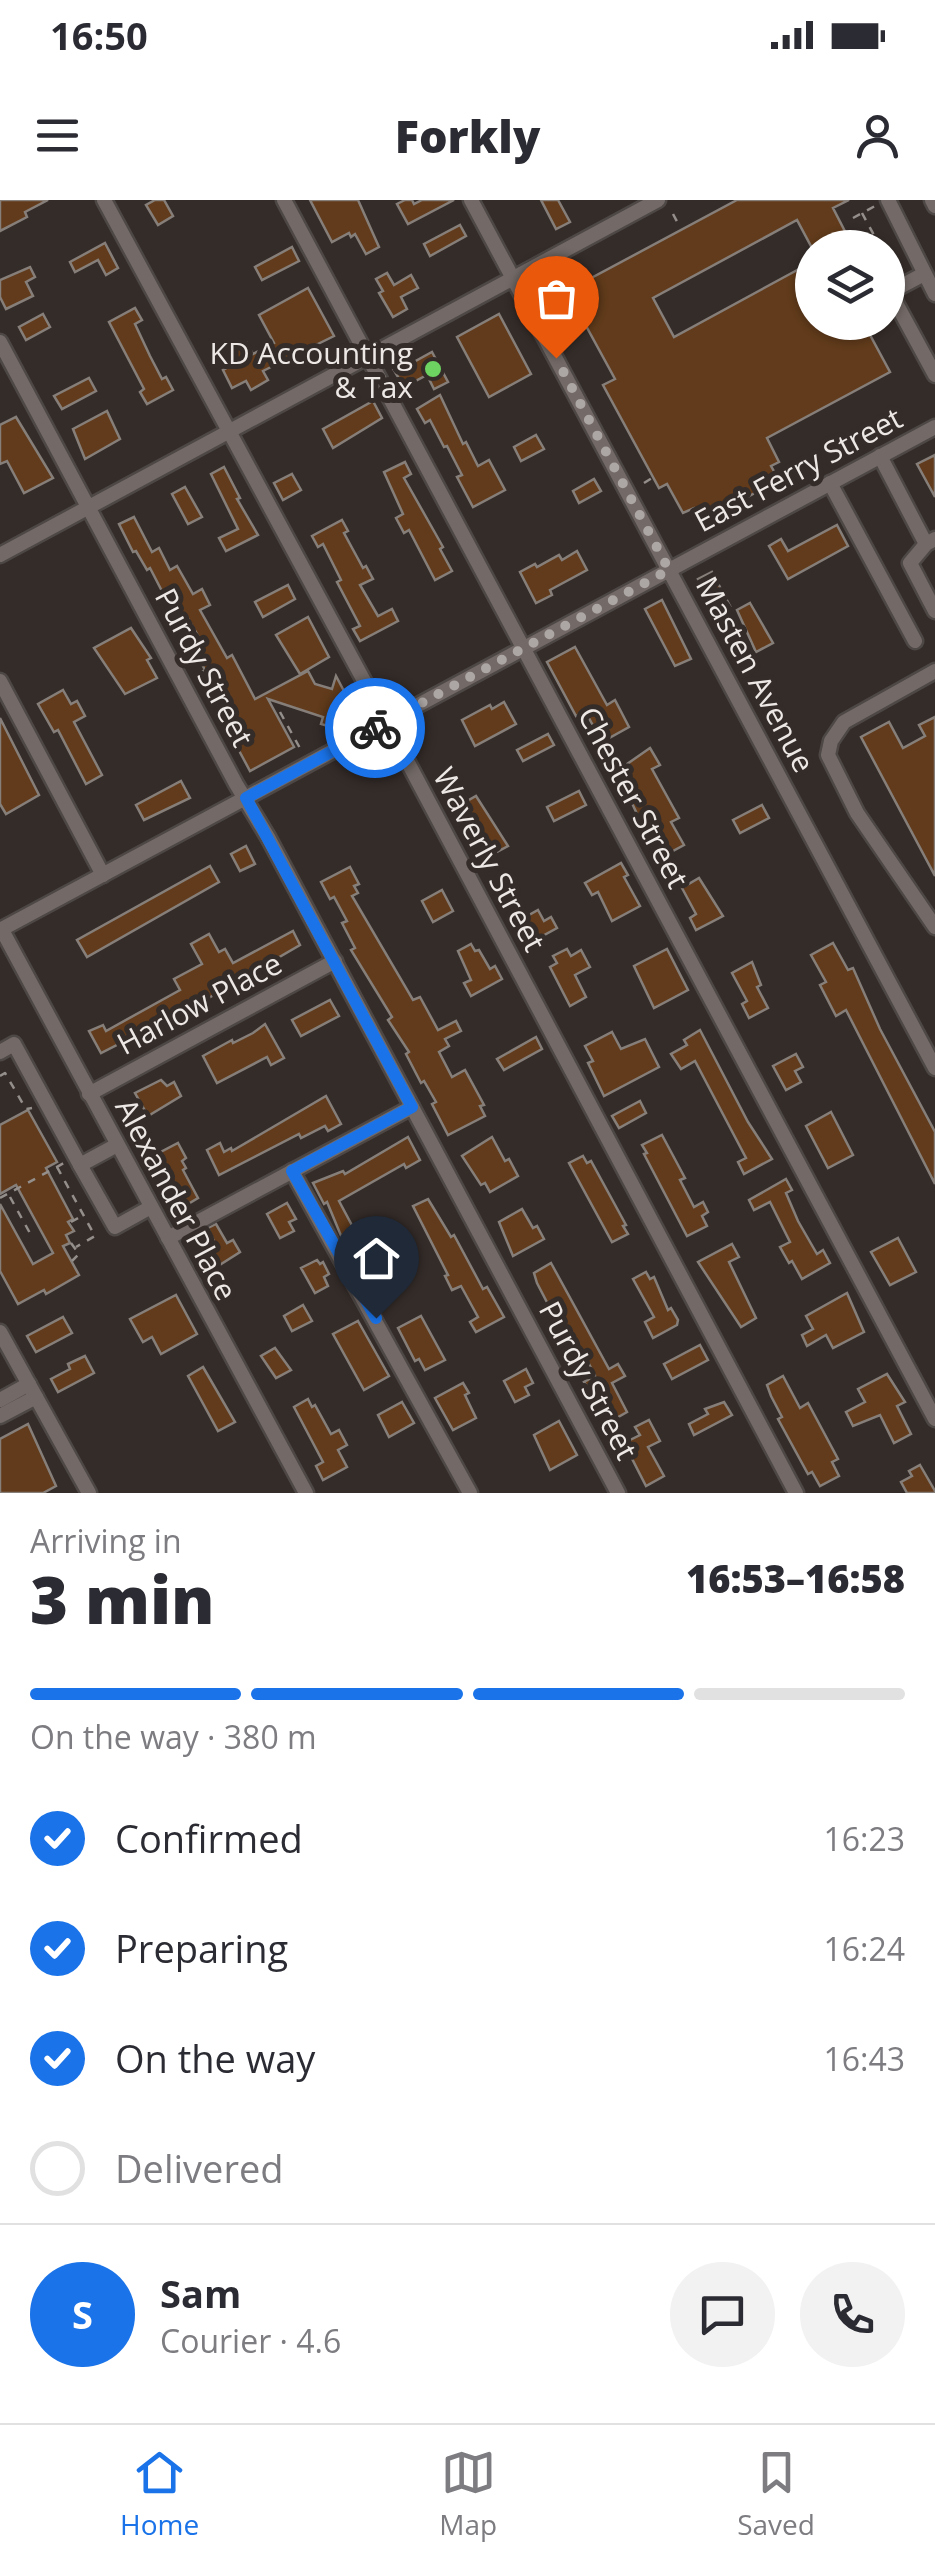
<!DOCTYPE html>
<html lang="en">
<head>
<meta charset="utf-8">
<style>
	body { margin:0; font-family:"Open Sans",sans-serif; background:#f2f2f3; color:#2b2b33; height:100vh; display:flex; flex-direction:column; font-size:38px; white-space:nowrap }
	* { box-sizing:border-box; margin:0 }
	p { font-size:32px; color:#7c7c81 }
	.icon { flex:none; width:55px; height:55px; fill:none; stroke:currentColor; stroke-width:2; stroke-linecap:round; stroke-linejoin:round }
	.map { position:relative; height:1293px; overflow:hidden }
	.sheet { display:flex; flex-direction:column; background:#fff; flex:1 }
	.sheet>* { flex:none }
	.buttons { position:absolute; left:795px; top:30px; display:grid; gap:20px }
	.buttons a { display:grid; place-items:center; width:110px; height:110px; border-radius:50%; background:#fff; box-shadow:0 2px 8px #0004; font-size:50px }
	.pin { position:absolute; display:grid; place-items:center; width:85px; height:85px; color:#fff; margin:-102px -42px; border-radius:50% 50% 50% 0; rotate:-45deg; box-shadow:0 0 10px #0007 }
	.pin .icon { rotate:45deg }
	.courier { position:absolute; display:grid; place-items:center; width:100px; height:100px; margin:-50px; border:8px solid #1a73e8; border-radius:50%; background:#fff; color:#222; box-shadow:0 2px 12px #0007 }
	.overview em { font-style:normal; font-weight:800 }
	.overview div { display:flex; flex-direction:column-reverse }
	.overview { display:flex; align-items:center; justify-content:space-between; height:170px; padding:0 30px }
	h1 { font-size:65px; font-weight:800; line-height:75px }
	.bar { display:grid; grid-template-columns:repeat(4,1fr); gap:15px 10px; align-content:center; height:120px; padding:0 30px }
	.bar i { height:12px; border-radius:8px; background:#e1e1e2 }
	.bar .active { background:#1a73e8 }
	.bar p { grid-column:span 4 }
	.line { display:flex; align-items:center; gap:25px; padding:0 30px; border-top:2px solid #e1e1e2 }
	.line div { flex:1 }
	.round { display:grid; place-items:center; flex:none; width:105px; height:105px; border-radius:52px; background:#f2f2f3 }
	ol { padding:0 30px; list-style:none }
	li { display:flex; align-items:center; gap:30px; height:110px }
	li p { margin-inline-start:auto }
	li .icon { padding:10px; border-radius:50%; background:#1a73e8; color:#fff; stroke-width:4 }
	li:last-child { color:#7c7c81 }
	li i { width:55px; height:55px; border:5px solid #e1e1e2; border-radius:50% }
	.status { display:flex; justify-content:space-between; align-items:center; height:70px; padding:0 50px; background:#fff; direction:ltr }
	.status svg { height:28px; fill:currentColor }
	header { display:flex; justify-content:space-between; align-items:center; height:130px; padding:0 30px; background:#fff; font-size:45px; font-weight:800 }
	.dock { display:flex; justify-content:space-around; align-items:center; height:140px; border-top:2px solid #e1e1e2; background:#fff; font-size:28px; color:#7c7c81 }
	.dock a { display:grid; justify-items:center; gap:5px }
	.dock .active { color:#1a73e8 }
	.map>svg:first-child { display:block }
	.building { fill:#613b1b; stroke:#867e79; stroke-width:2.5 }
	.lines { fill:none; stroke-linecap:round; stroke-linejoin:round }
	.minor-casing { stroke:#4d4745; stroke-width:19 }
	.path { stroke:#958f8c; stroke-width:2.5; stroke-dasharray:8 8; stroke-linecap:butt }
	.minor { stroke:#736a67; stroke-width:14 }
	.done { stroke:#aca6a4; stroke-width:10; stroke-dasharray:0 18 }
	.route { stroke:#1a73e8; stroke-width:12 }
	.poi-dot { fill:#6dd361; stroke:#342c29; stroke-width:4 }
	.labels { text-anchor:middle; dominant-baseline:central; stroke-width:10; stroke-linejoin:round; paint-order:stroke }
	.poi-label { font-size:30px; fill:#ede8e6; stroke:#342c29; text-anchor:end }
	.street-label { font-size:30px; fill:#ede8e6; stroke:#342c29 }
</style>
</head>
<body>
<div class="status"><b>16:50</b><svg viewBox="0 0 49 12"><path d="M0 12V9h3v3zM5 12V6h3v6zM10 12V3h3v9zM15 12V0h3v12zM26 1h20v11H26zM47 4h2v5h-2z"/></svg></div>
<header><svg class="icon" aria-label="menu" viewBox="0 0 24 24"><path d="M4 6h16M4 12h16M4 18h16"/></svg>Forkly<svg class="icon" aria-label="person" viewBox="0 0 24 24"><circle cx="12" cy="8" r="4"/><path d="M4 21q1-7 8-7t8 7"/></svg></header>
<div class="map">
<svg width="935" height="1293" viewBox="0 0 935 1293">
	<rect width="100%" height="100%" fill="#342c29"/>
	<!-- building -->
	<g class="building">
		<path d="M0,0h48l-23,12 2,5 -27,14z"/>
		<path d="M155,0h9l9,16 -15,9 -12,-20z"/>
		<path d="M310,0h48l21,47 -13,7 -11,-20 -4,3 -2,-4 -17,9z"/>
		<path d="M405,0h7l2,4 8,-4h32l-46,24 -11,-20z"/>
		<path d="M541,0h17l12,22 -14,7z"/>
		<path d="M737,0h112l-16,8 17,33 11,-6 7,13h-56l-15,-28 -144,78 21,39 138,-75v60h51l27,50 -123,66 12,24 -8,4 8,14 -69,37 -3,-5 -8,5 -5,-9 -11,5 -16,-29 -8,4 -56,-103 12,-6 -48,-88z"/>
		<path d="M460,25l6,11 -36,20 -6,-12z"/>
		<path d="M105,43l13,25 -12,7 -8,-15 -23,12 -5,-10z"/>
		<path d="M292,47l7,14 -37,19 -7,-13z"/>
		<path d="M30,67l5,10 -9,5 7,14 -27,13 -6,-12v-17z"/>
		<path d="M387,73l7,12 17,-10 7,13 -17,9 6,12 -14,8 -14,-24 4,-2 -7,-12z"/>
		<path d="M308,88l26,48 -71,35 5,9 -17,10 -5,-9 -14,7 -9,-18 13,-7 -5,-11 16,-9 6,11 21,-11 -15,-28z"/>
		<path d="M135,108l7,12 -7,4 15,32 12,23 4,-2 7,13 -26,14 -7,-12 4,-3 -35,-67z"/>
		<path d="M43,114l7,13 -24,13 -7,-13z"/>
		<path d="M499,114l32,60 -42,23 -32,-60z"/>
		<path d="M432,152l16,30 -14,7 -7,-14 -23,12 -12,-20 15,-8 3,5z"/>
		<path d="M89,178l7,13 -34,18 -8,-13z"/>
		<path d="M440,195l23,49 3,-2 12,24 11,-6 16,30 -32,17 -16,-30 5,-2 -15,-29 -3,1 -14,-27 -5,3 -8,-14z"/>
		<path d="M373,201l9,17 -49,30 -10,-19z"/>
		<path d="M107,211l13,28 -35,20 -12,-30z"/>
		<path d="M16,217l37,61 -29,15 -17,-32 -7,3v-39z"/>
		<path d="M536,235l8,14 -23,12 -7,-14z"/>
		<path d="M935,255v42l-18,-33z"/>
		<path d="M405,262l6,12 -7,4 39,69 -3,2 12,22 -17,9 -26,-50 -5,3 -8,-15 7,-4 -19,-42z"/>
		<path d="M224,267l16,31 -3,1 21,36 -32,16 -7,-13 19,-9 -27,-55z"/>
		<path d="M292,274l9,16 -18,10 -9,-17z"/>
		<path d="M594,279l7,12 -22,12 -6,-12z"/>
		<path d="M185,287l17,30 -14,7 -16,-30z"/>
		<path d="M134,317l18,35 7,-4 11,22 7,-4 16,28 9,-5 8,16 -10,5 27,48 5,-3 23,44 53,-28 7,13 17,5 4,-13 9,17 -11,35 -13,-4 2,-7 -55,-18 26,48 -44,24 -29,-54 3,-2 -23,-43 4,-2 -14,-26 9,-5 -13,-22 -9,5 -28,-54 -3,2 -11,-19 -3,1 -14,-28z"/>
		<path d="M342,320l6,11 -4,2 19,35 3,-2 7,13 -13,6 18,31 14,-7 6,12 -38,20 -7,-12 7,-3 -23,-44 4,-2 -18,-36 -5,3 -6,-11z"/>
		<path d="M837,325l11,21 -60,33 -19,-33 12,-7 7,12z"/>
		<path d="M577,351l10,19 -37,20 2,5 -16,8 -16,-31 15,-8 2,3 22,-12 3,5z"/>
		<path d="M712,372l18,34 -14,7 -18,-34z"/>
		<path d="M288,385l7,14 -32,18 -8,-15z"/>
		<path d="M662,400l29,59 -16,7 -30,-57z"/>
		<path d="M750,403l23,40 -17,9 -19,-42z"/>
		<path d="M308,417l21,40 -29,17 -24,-39z"/>
		<path d="M131,428l20,30 -4,2 10,18 -32,16 -31,-46z"/>
		<path d="M575,447l32,58 8,-5 14,27 -27,15 -17,-31 -9,5 -29,-54z"/>
		<path d="M63,490l8,14 6,-3 8,15 -11,6 28,53 -16,9 -28,-54 -4,2 -16,-28z"/>
		<path d="M504,502l12,22 -41,22 -13,-26 28,-15 2,4z"/>
		<path d="M935,517v159l-74,-139 28,-15 14,26 22,-12 -6,-11z"/>
		<path d="M0,518l39,77 -33,19 -6,-10z"/>
		<path d="M548,534l6,11 -31,16 -6,-11z"/>
		<path d="M650,548l10,17 -8,4 27,49 -8,4 13,23 -26,14 -41,-88z"/>
		<path d="M181,581l9,17 -46,22 -8,-15z"/>
		<path d="M579,591l7,14 -32,16 -7,-14z"/>
		<path d="M476,596l32,50 -17,9 -29,-51z"/>
		<path d="M762,605l7,13 -29,15 -7,-13z"/>
		<path d="M246,646l9,18 -15,7 -9,-17z"/>
		<path d="M621,663l7,12 -4,2 16,29 -28,15 -14,-29 -6,3 -7,-12z"/>
		<path d="M210,666l9,16 -132,75 -10,-17z"/>
		<path d="M350,667l9,17 -5,2 4,7 -6,3 61,104 7,-3 18,33 18,-9 5,10 -16,8 4,7 -10,6 13,25 13,-7 19,35 -4,1 5,10 -37,19 -16,-31 4,-2 -12,-21 -3,2 -15,-29 3,-2 -21,-32 4,-3 -41,-67 4,-2 -13,-25 5,-2 -13,-24 -4,2 -9,-17z"/>
		<path d="M699,678l24,38 -27,14 -6,-12 6,-4 -14,-26z"/>
		<path d="M442,690l11,21 -20,11 -11,-21z"/>
		<path d="M538,710l6,11 7,-4 6,11 -22,12 -13,-21z"/>
		<path d="M293,731l7,14 -93,54 -106,54 -12,-22 14,-6 3,6 74,-41 -6,-11 28,-15 -11,-20 18,-10 10,18 6,-3 8,14z"/>
		<path d="M833,743l15,27 5,-2 27,61 55,103v52l-89,-174 -10,6 -16,-31 6,-3 -15,-27z"/>
		<path d="M471,744l4,7 4,-1 11,19 5,-3 7,13 -31,17 -7,-13 7,-3 -13,-29z"/>
		<path d="M567,749l4,7 10,-6 9,17 -15,8 11,22 -16,9 -20,-39 7,-4 -4,-7z"/>
		<path d="M667,749l21,41 -34,18 -20,-42z"/>
		<path d="M752,762l9,23 -4,2 11,21 -19,10 -7,-14 5,-3 -15,-28z"/>
		<path d="M330,800l9,16 -38,20 -9,-16z"/>
		<path d="M265,824l19,34 -13,7 -4,-8 -50,26 -14,-27 29,-16 1,3 20,-10z"/>
		<path d="M700,830l48,92 24,37 -28,15 -6,-12 8,-4 -51,-97 -14,8 -10,-15 16,-9 -3,-5z"/>
		<path d="M612,832l9,17 24,-10 14,28 -55,29 -16,-33 5,-2 -8,-15z"/>
		<path d="M536,837l6,12 -38,21 -7,-11z"/>
		<path d="M796,854l7,13 -8,4 6,11 -15,8 -13,-24z"/>
		<path d="M161,880l6,6 7,-4 7,14 -33,20 -13,-23z"/>
		<path d="M326,896l15,28 -13,7 -3,-5 -24,12 -2,-4 -80,41 -12,-25 13,-7 4,9 7,-4 1,3z"/>
		<path d="M640,901l6,12 -27,15 -7,-12z"/>
		<path d="M28,910l29,52 -11,6 27,51 -5,3 6,9 -8,4 4,8 -7,3 16,29 -33,19 -2,-4 -26,14 -18,-33v-67l33,60 20,-11 -37,-68 -16,9v-69z"/>
		<path d="M831,912l22,43 -25,13 -22,-42z"/>
		<path d="M662,935l23,43 -5,2 14,27 9,-5 5,10 -6,4 5,10 -20,10 -43,-82 3,-1 -5,-8z"/>
		<path d="M408,937l12,23 -14,8 -2,-4 -65,37 16,30 -13,7 -15,-36 -3,2 -11,-21 30,-12 2,3z"/>
		<path d="M492,937l13,24 4,-2 9,17 -28,16 -5,-9 -4,2 -19,-29z"/>
		<path d="M178,943l8,15 -4,3 4,7 -3,2 15,28 -15,9 -30,-51z"/>
		<path d="M583,956l4,7 4,-2 35,64 -3,1 5,8 -16,8 -43,-79z"/>
		<path d="M786,979l6,11 -6,3 12,28 19,33 6,-4 7,13 -28,16 -10,-18 -3,2 -9,-16 10,-5 -20,-40 -16,8 -5,-10z"/>
		<path d="M428,999l23,38 3,-2 29,54 4,-2 17,30 -28,15 -6,-10 8,-5 -17,-31 -9,4 -7,-14 3,-1 -35,-69z"/>
		<path d="M287,1003l9,16 -7,3 5,9 -14,7 -13,-24z"/>
		<path d="M522,1009l11,19 4,-2 7,13 -31,17 -14,-34z"/>
		<path d="M216,1024l11,19 6,-3 7,12 -22,14 -9,-16 7,-4 -8,-18z"/>
		<path d="M372,1024l29,52 -14,7 -4,-8 -7,4 -23,-44z"/>
		<path d="M898,1038l18,34 -26,13 -19,-33z"/>
		<path d="M732,1044l7,13 -10,5 27,56 -15,9 -43,-65z"/>
		<path d="M317,1060l3,4 3,-2 6,12 -5,3 4,9 -13,7 -14,-25z"/>
		<path d="M551,1063l58,106 9,-5 7,12 -13,7 15,29 -16,9 -27,-39 11,-6 -11,-22 -8,4 -39,-75 -3,-10z"/>
		<path d="M646,1072l4,7 4,-2 14,33 3,-2 7,12 -1,5 -24,13 -8,-16 9,-5 -21,-38z"/>
		<path d="M847,1093l17,39 -31,16 -7,-13 -19,11 -5,-11 11,-6 -7,-13z"/>
		<path d="M176,1095l21,39 -36,20 -9,-17 -9,5 -13,-23z"/>
		<path d="M303,1105l9,16 -20,10 -8,-15z"/>
		<path d="M421,1116l24,44 -20,10 -6,-11 -4,2 -17,-33z"/>
		<path d="M63,1117l9,16 -36,19 -9,-16z"/>
		<path d="M358,1121l31,55 -25,14 -31,-56z"/>
		<path d="M700,1145l8,15 -36,19 -8,-15z"/>
		<path d="M275,1148l16,22 -15,8 -15,-22z"/>
		<path d="M85,1156l9,17 -36,19 -7,-13 19,-10 -2,-5z"/>
		<path d="M203,1167l32,55 -17,9 -30,-55z"/>
		<path d="M526,1169l7,14 -8,4 4,8 -14,7 -11,-21z"/>
		<path d="M887,1174l18,28 -8,4 14,28 -17,9 -14,-28 -27,11 -7,-14 19,-10 -7,-13z"/>
		<path d="M783,1176l17,32 8,-5 30,56 -6,3 7,14 -19,10 -8,-14 -4,2 -30,-55 4,-2 -11,-21 -4,-11z"/>
		<path d="M463,1183l6,10 -4,2 11,23 -23,12 -18,-32z"/>
		<path d="M308,1199l4,8 3,-2 16,29 8,-4 8,15 -9,5 9,17 -24,13 -7,-14 7,-4 -29,-55z"/>
		<path d="M402,1202l12,21 -25,14 -11,-22z"/>
		<path d="M724,1202l8,13 -38,20 -5,-11 19,-10 -3,-5z"/>
		<path d="M649,1220l11,21 -12,6 16,29 -18,10 -22,-43 16,-8 -5,-8z"/>
		<path d="M559,1221l18,34 -27,15 -16,-35z"/>
		<path d="M28,1224l28,62 -13,7h-43v-54z"/>
		<path d="M920,1265l15,26v2h-28l-6,-11 11,-6 -3,-5z"/>
	</g>
	<g class="lines">
		<defs>
			<g id="minor">
				<path d="M104,0l292,540 400,753"/>
				<path d="M284,0l651,1219"/>
				<path d="M471,0l464,868"/>
				<path d="M888,0l47,94"/>
				<path d="M932,0l3,6"/>
				<path d="M924,74l-34,18 45,83"/>
				<path d="M0,142l236,442 32,53 350,656"/>
				<path d="M880,256l46,88"/>
				<path d="M830,283l85,158"/>
				<path d="M935,339l-9,5 -16,19 25,48"/>
				<path d="M0,355l658,-355"/>
				<path d="M935,471l-91,51 -13,19 -3,14 29,58 78,114"/>
				<path d="M0,481l103,194"/>
				<path d="M0,730l935,-503"/>
				<path d="M2,730l304,563"/>
				<path d="M0,852l14,-8 66,121 37,-20"/>
				<path d="M89,894l246,-133"/>
				<path d="M80,965l35,62 36,-20"/>
				<path d="M292,971l178,322"/>
				<path d="M168,1038l244,-131"/>
				<path d="M0,1132l89,161"/>
				<path d="M0,1200l29,-16"/>
				<path d="M0,1216l36,-19"/>
			</g>
		</defs>
		<!-- minor casing -->
		<use href="#minor" class="minor-casing"/>
		<!-- path -->
		<g class="path">
			<path d="M862,13l19,35"/>
			<path d="M673,14l7,13"/>
			<path d="M853,18l22,-12"/>
			<path d="M578,65l7,13"/>
			<path d="M644,283l8,-5"/>
			<path d="M343,502l12,-6"/>
			<path d="M341,511l7,13"/>
			<path d="M280,512l21,38"/>
			<path d="M0,876l5,-3 21,36 6,-1"/>
			<path d="M57,967l38,69 -19,11"/>
			<path d="M10,997l21,38"/>
			<path d="M0,998l64,-35"/>
			<path d="M71,1022l11,-6"/>
			<path d="M71,1043l8,11 -7,7"/>
		</g>
		<!-- minor -->
		<use href="#minor" class="minor"/>
	</g>
	<g class="lines">
		<!-- done -->
		<path class="done" d="M375,528l294,-158 -113,-212"/>
		<!-- route -->
		<path class="route" d="M375,528l-129,70 166,309 -120,64 84,147"/>
	</g>
	<!-- markers -->
	<circle class="poi-dot" cx="433" cy="169" r="10"/>
	<g class="labels">
		<!-- poi labels -->
		<g class="poi-label">
			<text x="413" y="152">KD Accounting<tspan x="413" dy="34">&amp; Tax</tspan></text>
		</g>
		<!-- street labels -->
		<g class="street-label">
			<text transform="translate(798 269) rotate(-28)">East Ferry Street</text>
			<text transform="translate(205 467) rotate(62)">Purdy Street</text>
			<text transform="translate(756 474) rotate(62)">Masten Avenue</text>
			<text transform="translate(634 597) rotate(62)">Chester Street</text>
			<text transform="translate(490 659) rotate(62)">Waverly Street</text>
			<text transform="translate(199 803) rotate(-28)">Harlow Place</text>
			<text transform="translate(177 999) rotate(62)">Alexander Place</text>
			<text transform="translate(589 1180) rotate(62)">Purdy Street</text>
		</g>
	</g>
</svg>
<div class="buttons">
<a><svg class="icon" aria-label="layers" viewBox="0 0 24 24"><path d="M12 4l9 5-9 5-9-5zM3 14l9 5 9-5"/></svg></a>
</div>
<div class="pin" style="left:556px;top:158px;background:#ea580c"><svg class="icon" aria-label="bag" viewBox="0 0 24 24"><path d="M5 8h14l-1 12H6zM9 8a3 3 0 0 1 6 0"/></svg></div>
<div class="pin" style="left:376px;top:1118px;background:#1f2937"><svg class="icon" aria-label="home" viewBox="0 0 24 24"><path d="M3 11l9-7 9 7M6 9v11h12V9"/></svg></div>
<div class="courier" style="left:375px;top:528px"><svg class="icon" aria-label="bike" viewBox="0 0 24 24"><circle cx="6" cy="16" r="4"/><circle cx="18" cy="16" r="4"/><path d="M6 16l4-8h5l3 8M10 8l3 8H6M13 5h3"/></svg></div>
</div>
<section class="sheet">
<div class="overview"><div><h1>3 min</h1><p>Arriving in</p></div><em>16:53–16:58</em></div>
<div class="bar"><i class="active"></i><i class="active"></i><i class="active"></i><i></i><p>On the way · 380 m</p></div>
<ol>
<li><svg class="icon" aria-label="check" viewBox="0 0 24 24"><path d="M5 12l5 5 9-10"/></svg>Confirmed<p>16:23</p></li>
<li><svg class="icon" aria-label="check" viewBox="0 0 24 24"><path d="M5 12l5 5 9-10"/></svg>Preparing<p>16:24</p></li>
<li><svg class="icon" aria-label="check" viewBox="0 0 24 24"><path d="M5 12l5 5 9-10"/></svg>On the way<p>16:43</p></li>
<li><i></i>Delivered</li>
</ol>
<div class="line" style="height:180px"><b class="round" style="background:#1a73e8;color:#fff">S</b><div><b>Sam</b><p>Courier · 4.6</p></div><a class="round"><svg class="icon" aria-label="chat" viewBox="0 0 24 24"><path d="M4 5h16v11H9l-5 4z"/></svg></a><a class="round"><svg class="icon" aria-label="phone" viewBox="0 0 24 24"><path d="M5 4h4l2 5-3 2q2 4 5 5l2-3 5 2v4C11 20 4 13 5 4z"/></svg></a></div>
</section>
<nav class="dock">
<a class="active"><svg class="icon" aria-label="home" viewBox="0 0 24 24"><path d="M3 11l9-7 9 7M6 9v11h12V9"/></svg>Home</a>
<a><svg class="icon" aria-label="map" viewBox="0 0 24 24"><path d="M3 6l6-2 6 2 6-2v14l-6 2-6-2-6 2zM9 4v14M15 6v14"/></svg>Map</a>
<a><svg class="icon" aria-label="saved" viewBox="0 0 24 24"><path d="M7 4h10v16l-5-4-5 4z"/></svg>Saved</a>
</nav>
</body>
</html>
